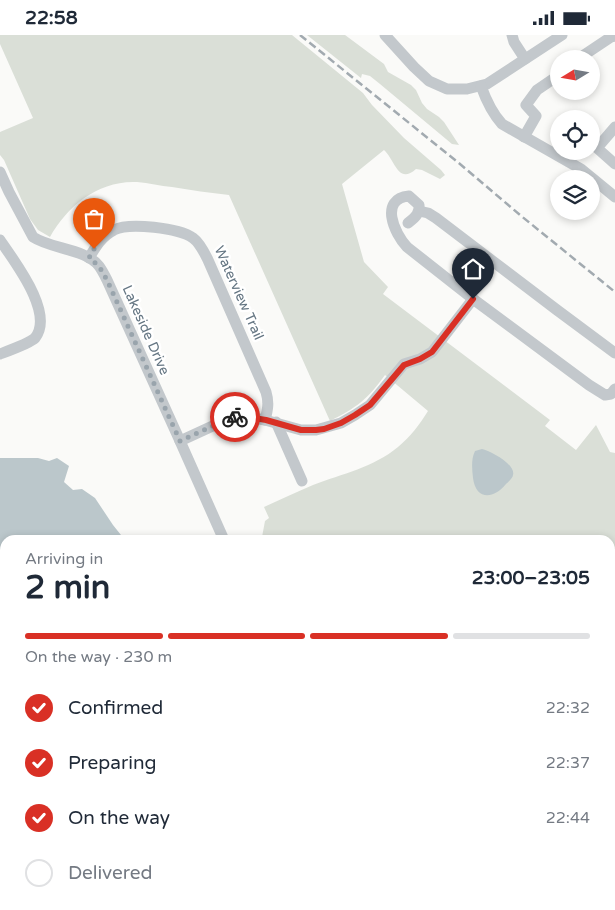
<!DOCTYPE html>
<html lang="en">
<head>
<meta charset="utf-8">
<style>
	body { margin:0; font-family:"Varela Round",sans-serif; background:#f2f2f3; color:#1f2937; height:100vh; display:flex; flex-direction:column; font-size:19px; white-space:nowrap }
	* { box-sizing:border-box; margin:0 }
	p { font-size:16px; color:#747a83 }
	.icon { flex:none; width:28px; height:28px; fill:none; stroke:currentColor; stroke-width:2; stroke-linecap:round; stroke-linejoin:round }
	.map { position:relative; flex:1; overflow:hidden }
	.details { position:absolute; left:0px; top:500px; width:615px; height:375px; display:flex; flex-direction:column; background:#fff; border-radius:15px 15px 0 0; box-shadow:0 2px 8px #0003 }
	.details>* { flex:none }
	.needle { width:32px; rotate:259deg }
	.controls { position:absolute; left:550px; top:15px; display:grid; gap:10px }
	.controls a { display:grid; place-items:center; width:50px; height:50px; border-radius:50%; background:#fff; box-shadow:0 2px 8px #0003; font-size:25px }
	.pin { position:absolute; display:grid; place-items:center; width:42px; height:42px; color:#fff; margin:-51px -21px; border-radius:50% 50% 50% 0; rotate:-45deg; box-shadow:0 0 5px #0007 }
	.pin .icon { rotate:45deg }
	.courier { position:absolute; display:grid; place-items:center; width:50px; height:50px; margin:-25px; border:4px solid #d93025; border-radius:50%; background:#fff; color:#222; box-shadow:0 1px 6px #0007 }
	.overview em { font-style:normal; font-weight:700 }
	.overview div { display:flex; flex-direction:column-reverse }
	.overview { display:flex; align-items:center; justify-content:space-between; height:85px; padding:0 25px }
	h1 { font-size:32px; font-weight:700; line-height:38px }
	.bar { display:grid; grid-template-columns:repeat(4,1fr); gap:8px 5px; align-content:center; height:60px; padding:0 25px }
	.bar i { height:6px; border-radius:4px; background:#e0e1e3 }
	.bar .current { background:#d93025 }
	.bar p { grid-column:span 4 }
	ol { padding:0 25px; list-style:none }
	li { display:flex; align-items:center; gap:15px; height:55px }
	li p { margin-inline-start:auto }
	li .icon { padding:5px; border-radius:50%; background:#d93025; color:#fff; stroke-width:4 }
	li:last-child { color:#747a83 }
	li i { width:28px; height:28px; border:2px solid #e0e1e3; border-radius:50% }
	.status { display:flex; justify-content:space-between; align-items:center; height:35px; padding:0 25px; background:#fff; direction:ltr }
	.status svg { height:14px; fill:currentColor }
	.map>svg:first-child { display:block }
	.green { fill:#dadfd7 }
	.water { fill:#bbc7cb }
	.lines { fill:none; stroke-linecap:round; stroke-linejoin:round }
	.minor { stroke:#c3c8cc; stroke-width:11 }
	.rail { stroke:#a2aab0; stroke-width:2.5; stroke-dasharray:8 4; stroke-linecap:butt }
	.done { stroke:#99a4ac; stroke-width:5; stroke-dasharray:0 9 }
	.route { stroke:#d93025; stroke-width:6 }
	.labels { text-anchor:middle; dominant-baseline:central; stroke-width:5; stroke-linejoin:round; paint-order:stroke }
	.street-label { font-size:14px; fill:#657683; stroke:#fff }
</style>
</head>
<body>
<div class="status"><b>22:58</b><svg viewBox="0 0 49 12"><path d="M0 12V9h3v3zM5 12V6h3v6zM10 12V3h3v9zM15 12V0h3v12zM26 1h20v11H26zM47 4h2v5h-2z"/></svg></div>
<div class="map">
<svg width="615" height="875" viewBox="0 0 615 875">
	<rect width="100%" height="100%" fill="#fafaf8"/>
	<!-- green -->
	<g class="green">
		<path d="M0,0h292l71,58 9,12 32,33 37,32 4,5 -5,4 -18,-9 -6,-1c-18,16 -21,-9 -32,-19l-42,34 22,78 24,25 -5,7 167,126 -5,6 31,24 20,-25 14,27 5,1v96h-1l-4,5v-14h-355l7,-3 3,-16 4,-3 -5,-11c16,-7 32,-15 49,-22 29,-11 61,-18 85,-38 12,-10 22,-23 30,-36l-43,-36c-17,24 -29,33 -55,46l-101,-226c-19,-2 -38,-5 -57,-8 -12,-1 -23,-4 -35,-5 -38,-2 -70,24 -87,55l-12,-7 -8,-11 -26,-59 -4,-5v-23l33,-14 -33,-74z"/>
		<path d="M307,0h38l39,29 4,8 23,13 5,5 6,13 5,6 12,8 5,5 15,23 -7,-1 -72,-60 -10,-8 -8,-2 -1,4z"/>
	</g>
	<!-- water -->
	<g class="water">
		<path d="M482,414c8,2 34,15 31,26 0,3 -5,7 -7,9 -12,15 -30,17 -33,-6 -1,-9 -2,-19 2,-27z"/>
		<path d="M0,423h38l11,3 8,-3 12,8 -5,16 9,8 9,-1 13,9 18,27 12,15h-120v365h270l2,5h-277z"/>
	</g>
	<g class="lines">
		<!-- minor -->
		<g class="minor">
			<path d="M385,0l29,32 15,14 18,8h20l20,-5 75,-49"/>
			<path d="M512,0l2,7 11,17"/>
			<path d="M578,24l33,-22 4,-1"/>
			<path d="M481,51c5,14 11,27 21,38l79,45 34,28"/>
			<path d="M615,92l-18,21 18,16"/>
			<path d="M524,102l12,-21 -10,-11 11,-15 22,-15"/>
			<path d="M0,137l9,20 24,45c18,12 53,12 66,29 3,4 6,10 8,14l73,161 44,99"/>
			<path d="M419,176l9,2 8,5 121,92 58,43"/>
			<path d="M408,188c6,-5 12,-9 11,-18l-10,-9c-30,3 -15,37 -2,51l66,52 116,86 16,10 6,-1 4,-5"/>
			<path d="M0,205c14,21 55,73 35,98 -5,5 -27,13 -35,16"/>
			<path d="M89,223c7,-12 13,-22 25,-28 15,-8 65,-2 79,8 7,5 11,14 15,22l58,132c3,10 2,17 -1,28"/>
			<path d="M276,387l26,59"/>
			<path d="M180,406l50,-23 11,-2 24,4 36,10h15l25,-7 14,-8 15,-10 34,-41 16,-5 12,-7 41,-53"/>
			<path d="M610,594l5,-7"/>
			<path d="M610,645l5,3"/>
			<path d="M610,687l5,-7"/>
			<path d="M610,767l5,3"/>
			<path d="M610,816l5,-12"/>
			<path d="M387,870l2,5"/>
			<path d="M462,870l8,5"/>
			<path d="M505,870l8,5"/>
			<path d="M489,875l3,-5"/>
			<path d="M544,875l4,-5"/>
		</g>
		<!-- rail -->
		<path class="rail" d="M300,0l160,129 60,51 95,77"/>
	</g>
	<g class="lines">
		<!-- done -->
		<path class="done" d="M94,214l-5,9 10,8 8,14 73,161 50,-23 5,-1"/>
		<!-- route -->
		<path class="route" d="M235,382l6,-1 25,4 35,10h15l8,-1 17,-6 14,-8 15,-10 34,-40 16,-6 12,-7 41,-53"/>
	</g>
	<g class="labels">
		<!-- street labels -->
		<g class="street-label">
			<text transform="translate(239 258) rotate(66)">Waterview Trail</text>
			<text transform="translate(146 295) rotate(66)">Lakeside Drive</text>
		</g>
	</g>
</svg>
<div class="controls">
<a><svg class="needle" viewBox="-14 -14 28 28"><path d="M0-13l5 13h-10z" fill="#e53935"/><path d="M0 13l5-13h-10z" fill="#747a83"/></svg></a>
<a><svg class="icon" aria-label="locate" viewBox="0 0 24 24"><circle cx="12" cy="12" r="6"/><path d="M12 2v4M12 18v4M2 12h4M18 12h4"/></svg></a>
<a><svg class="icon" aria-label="layers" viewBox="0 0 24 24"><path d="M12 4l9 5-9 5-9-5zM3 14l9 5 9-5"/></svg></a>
</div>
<div class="pin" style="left:94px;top:214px;background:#ea580c"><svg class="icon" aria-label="bag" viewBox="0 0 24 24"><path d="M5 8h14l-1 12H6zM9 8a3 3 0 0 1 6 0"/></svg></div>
<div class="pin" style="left:473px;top:264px;background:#1f2937"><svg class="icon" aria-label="home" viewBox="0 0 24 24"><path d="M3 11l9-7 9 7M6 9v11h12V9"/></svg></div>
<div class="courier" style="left:235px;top:382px"><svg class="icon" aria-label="bike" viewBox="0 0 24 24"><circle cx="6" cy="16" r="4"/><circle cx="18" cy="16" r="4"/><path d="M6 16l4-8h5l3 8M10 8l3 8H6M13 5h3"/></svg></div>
<section class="details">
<div class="overview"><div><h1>2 min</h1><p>Arriving in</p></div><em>23:00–23:05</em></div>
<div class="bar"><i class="current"></i><i class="current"></i><i class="current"></i><i></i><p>On the way · 230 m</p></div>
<ol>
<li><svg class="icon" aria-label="check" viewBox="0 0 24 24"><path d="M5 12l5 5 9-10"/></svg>Confirmed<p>22:32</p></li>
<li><svg class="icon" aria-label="check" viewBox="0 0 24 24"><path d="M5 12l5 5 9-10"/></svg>Preparing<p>22:37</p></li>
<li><svg class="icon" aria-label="check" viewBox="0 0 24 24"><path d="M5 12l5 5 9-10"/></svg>On the way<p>22:44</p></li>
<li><i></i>Delivered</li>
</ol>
</section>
</div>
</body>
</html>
